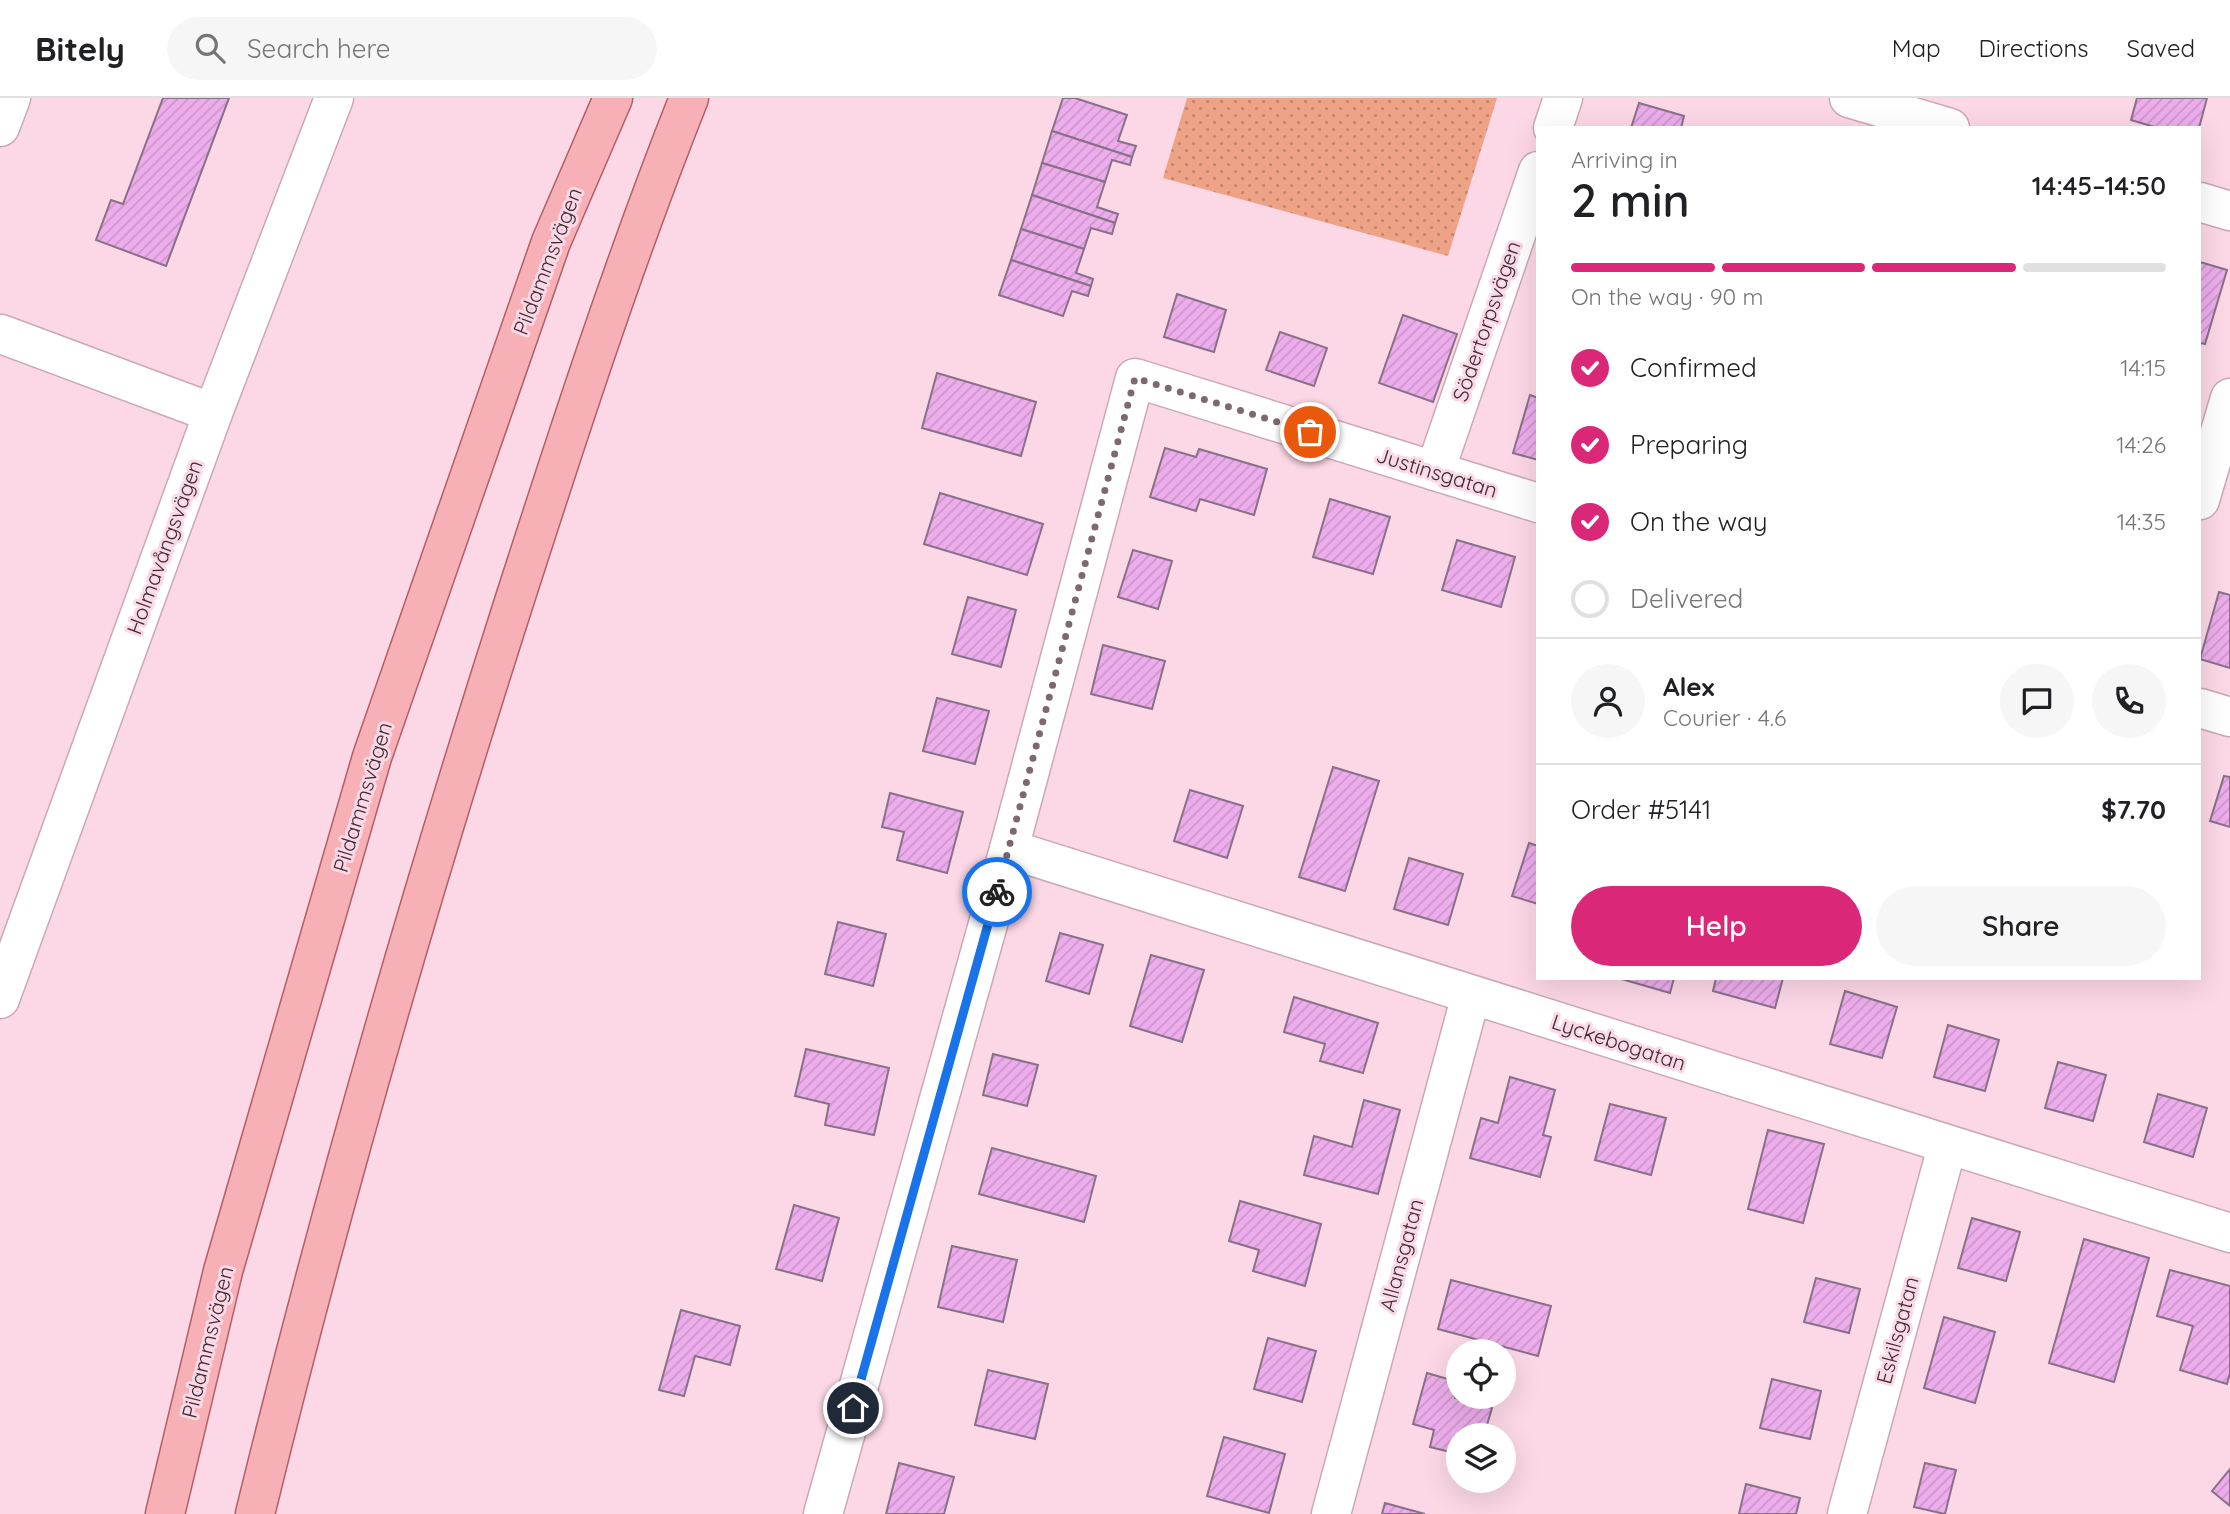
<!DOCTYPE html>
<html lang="en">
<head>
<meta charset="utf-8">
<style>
	body { margin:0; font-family:Quicksand,sans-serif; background:#f6f6f6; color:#202124; height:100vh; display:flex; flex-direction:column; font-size:26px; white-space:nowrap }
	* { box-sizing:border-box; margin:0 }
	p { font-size:23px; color:#757577 }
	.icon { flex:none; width:38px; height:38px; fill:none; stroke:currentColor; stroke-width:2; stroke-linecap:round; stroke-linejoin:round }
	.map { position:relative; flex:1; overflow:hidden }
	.panel { position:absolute; left:1536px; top:28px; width:665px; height:854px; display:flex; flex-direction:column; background:#fff; border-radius:0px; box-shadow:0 7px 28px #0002 }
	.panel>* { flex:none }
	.buttons { position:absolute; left:1446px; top:1241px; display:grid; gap:14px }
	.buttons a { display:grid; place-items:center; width:70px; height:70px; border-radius:50%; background:#fff; box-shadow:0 7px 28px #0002; font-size:35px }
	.pin { position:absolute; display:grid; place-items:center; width:60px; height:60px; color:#fff; margin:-30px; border:4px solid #fff; border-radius:50%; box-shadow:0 2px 7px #0007 }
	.courier { position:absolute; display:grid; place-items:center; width:70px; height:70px; margin:-35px; border:5px solid #1a73e8; border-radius:50%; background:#fff; color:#222; box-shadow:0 2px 9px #0007 }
	.summary em { font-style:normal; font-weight:600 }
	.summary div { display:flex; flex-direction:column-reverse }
	.summary { display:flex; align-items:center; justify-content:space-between; height:119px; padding:0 35px }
	h1 { font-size:46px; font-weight:600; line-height:52px }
	.bar { display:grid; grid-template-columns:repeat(4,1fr); gap:10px 7px; align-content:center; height:84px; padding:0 35px }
	.bar i { height:9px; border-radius:5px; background:#e0e0e0 }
	.bar .active { background:#db2777 }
	.bar p { grid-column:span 4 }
	.line { display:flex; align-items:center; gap:18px; padding:0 35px; border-top:2px solid #e0e0e0 }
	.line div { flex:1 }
	.round { display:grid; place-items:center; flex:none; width:74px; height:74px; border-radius:37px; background:#f6f6f6 }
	ol { padding:0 35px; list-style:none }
	li { display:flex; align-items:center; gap:21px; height:77px }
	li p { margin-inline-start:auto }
	li .icon { padding:7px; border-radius:50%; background:#db2777; color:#fff; stroke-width:4 }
	li:last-child { color:#757577 }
	li i { width:38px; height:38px; border:4px solid #e0e0e0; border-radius:50% }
	.primary-button { display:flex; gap:14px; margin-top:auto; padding:14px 35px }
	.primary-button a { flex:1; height:80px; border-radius:42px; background:#db2777; color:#fff; font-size:28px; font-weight:600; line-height:80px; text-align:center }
	.primary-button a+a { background:#f6f6f6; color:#202124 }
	header { display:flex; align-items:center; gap:42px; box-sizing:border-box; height:98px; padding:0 35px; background:#fff; border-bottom:2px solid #e0e0e0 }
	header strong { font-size:33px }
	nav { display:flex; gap:38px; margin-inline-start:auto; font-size:24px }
	.search { width:490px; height:63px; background:#f6f6f6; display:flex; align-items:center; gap:18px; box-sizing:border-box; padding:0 24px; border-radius:38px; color:#757577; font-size:26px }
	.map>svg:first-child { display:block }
	.grass { fill:url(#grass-dots) }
	.building { fill:url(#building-hatch); stroke:#887188; stroke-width:2 }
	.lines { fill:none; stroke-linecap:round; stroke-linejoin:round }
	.minor-casing { stroke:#cba8b6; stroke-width:41 }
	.major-casing { stroke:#b15f67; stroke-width:41 }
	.minor { stroke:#fff; stroke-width:38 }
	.major { stroke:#f7b0b5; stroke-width:38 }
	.done { stroke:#7d6770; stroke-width:7; stroke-dasharray:0 12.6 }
	.route { stroke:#1a73e8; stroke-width:9 }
	.labels { text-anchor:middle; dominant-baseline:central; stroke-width:6; stroke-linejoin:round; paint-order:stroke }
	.street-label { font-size:21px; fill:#392b31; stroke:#fcd7e6 }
</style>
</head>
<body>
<header>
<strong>Bitely</strong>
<div class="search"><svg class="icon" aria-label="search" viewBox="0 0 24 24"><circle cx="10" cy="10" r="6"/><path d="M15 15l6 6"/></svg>Search here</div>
<nav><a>Map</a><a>Directions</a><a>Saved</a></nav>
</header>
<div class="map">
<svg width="2230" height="1416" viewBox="0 0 2230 1416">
	<defs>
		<pattern id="grass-dots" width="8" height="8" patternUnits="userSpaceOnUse" patternTransform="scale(1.75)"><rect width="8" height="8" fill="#eea387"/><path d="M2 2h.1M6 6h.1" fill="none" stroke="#c2856f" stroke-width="1.8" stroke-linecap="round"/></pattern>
		<pattern id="building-hatch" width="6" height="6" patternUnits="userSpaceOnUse" patternTransform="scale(1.75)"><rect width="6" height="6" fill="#edadec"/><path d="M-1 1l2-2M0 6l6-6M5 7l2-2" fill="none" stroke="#cc95cb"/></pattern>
	</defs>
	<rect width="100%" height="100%" fill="#fcd7e6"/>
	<!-- grass -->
	<path class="grass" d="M1187,0h310l-49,158 -285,-78z"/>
	<!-- building -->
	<g class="building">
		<path d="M163,0h66l-63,168 -70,-26 15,-40 12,4z"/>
		<path d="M1063,0h12l52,17 -9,26 18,5 -4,11 -80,-26z"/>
		<path d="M2137,0h70l-8,30h-41l-27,-8z"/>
		<path d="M1639,5l45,13 -3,12h-50z"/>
		<path d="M1052,33l80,26 -2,8 -18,-5 -7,22 -63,-19z"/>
		<path d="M1042,65l63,19 -8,25 21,7 -3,9 -83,-28z"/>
		<path d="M1032,97l83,28 -3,11 -21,-6 -7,21 -63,-20z"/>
		<path d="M1021,131l63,20 -8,24 17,6 -2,7 -80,-26z"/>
		<path d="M1011,162l80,26 -3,10 -16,-5 -9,25 -64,-21z"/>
		<path d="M2200,164l27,8 -22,74 -5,-1z"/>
		<path d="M1177,196l49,16 -12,42 -50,-15z"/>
		<path d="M1403,217l54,19 -24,68 -54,-19z"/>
		<path d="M1280,234l47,16 -13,38 -48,-16z"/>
		<path d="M937,275l99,29 -15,54 -99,-28z"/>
		<path d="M1530,297l8,3v62l-25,-7z"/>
		<path d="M1165,350l31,9 3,-8 68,20 -13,46 -54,-16 -4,12 -46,-14z"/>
		<path d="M940,395l103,31 -16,51 -103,-31z"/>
		<path d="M1330,401l60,18 -17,57 -60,-17z"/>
		<path d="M1457,442l58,17 -14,50 -59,-17z"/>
		<path d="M1133,452l39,11 -14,48 -40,-12z"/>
		<path d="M2219,494l11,3v73l-30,-9z"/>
		<path d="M968,499l48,13 -15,57 -49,-13z"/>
		<path d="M1103,547l62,16 -13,48 -61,-15z"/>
		<path d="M937,600l52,13 -14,53 -52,-13z"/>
		<path d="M1333,669l46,14 -34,110 -46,-14z"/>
		<path d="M2224,678l6,1v50l-20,-6z"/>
		<path d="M1190,692l53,16 -16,52 -53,-17z"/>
		<path d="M890,695l73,19 -16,61 -50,-13 7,-28 -22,-5z"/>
		<path d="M1529,745l9,3v58l-26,-8z"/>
		<path d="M1409,760l54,16 -15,51 -54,-16z"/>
		<path d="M838,824l48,12 -13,52 -48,-12z"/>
		<path d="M1060,835l43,12 -14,49 -43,-13z"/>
		<path d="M1151,857l53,15 -22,72 -52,-16z"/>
		<path d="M1618,880h56l-4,15z"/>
		<path d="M1716,880h67l-8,30 -62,-17z"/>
		<path d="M1845,893l52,16 -15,51 -52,-14z"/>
		<path d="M1294,899l84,26 -15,50 -43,-12 5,-17 -41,-12z"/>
		<path d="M1948,927l51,15 -14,51 -51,-14z"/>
		<path d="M806,951l83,19 -15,67 -49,-10 4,-21 -34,-8z"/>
		<path d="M993,956l45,11 -11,41 -44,-11z"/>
		<path d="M2058,964l48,13 -13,46 -48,-13z"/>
		<path d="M1510,979l45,13 -12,45 8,2 -11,40 -70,-19 11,-40 17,5z"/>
		<path d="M2158,996l49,14 -14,49 -49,-15z"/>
		<path d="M1364,1002l36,10 -22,84 -74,-19 10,-39 38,11z"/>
		<path d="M1610,1006l56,14 -15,57 -56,-15z"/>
		<path d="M1768,1032l56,14 -21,79 -55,-14z"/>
		<path d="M992,1050l104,28 -12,46 -105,-28z"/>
		<path d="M1240,1103l81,23 -16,62 -52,-15 6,-21 -30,-9z"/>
		<path d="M794,1107l45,13 -17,63 -46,-12z"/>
		<path d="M1972,1120l48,14 -14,49 -48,-13z"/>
		<path d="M2084,1141l65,19 -35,124 -65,-19z"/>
		<path d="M952,1148l65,14 -14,62 -65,-15z"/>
		<path d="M2170,1172l60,16v87l-3,11 -47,-14 13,-44 -36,-10z"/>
		<path d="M1816,1180l44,11 -11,44 -45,-11z"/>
		<path d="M1451,1182l100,26 -13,50 -100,-27z"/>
		<path d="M681,1212l59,16 -10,39 -35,-9 -11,40 -25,-6z"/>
		<path d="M1944,1219l51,15 -20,71 -51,-15z"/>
		<path d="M1268,1240l48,13 -14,51 -48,-13z"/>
		<path d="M988,1272l60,14 -13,55 -60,-14z"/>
		<path d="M1427,1275l31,9 -3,16 37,10 -8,27h-26v19l-28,-7 4,-17 -21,-6z"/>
		<path d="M1772,1281l49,12 -11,48 -50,-11z"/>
		<path d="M1224,1339l61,17 -16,59 -62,-17z"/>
		<path d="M899,1365l55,14 -10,37h-58z"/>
		<path d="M1925,1365l31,7 -11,44 -31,-7z"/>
		<path d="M2230,1371v37l-18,-15z"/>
		<path d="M1746,1386l54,14 -4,16h-57z"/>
		<path d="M1385,1405l40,11h-43z"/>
	</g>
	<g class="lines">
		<defs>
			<g id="minor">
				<path d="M1849,0l101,30"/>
				<path d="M0,29l11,-29"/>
				<path d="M1553,30l10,-30"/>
				<path d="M2200,104l30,9"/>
				<path d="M1,236l212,79"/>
				<path d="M1435,373l103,-300"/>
				<path d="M2200,402l30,-102"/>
				<path d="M2200,610l30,9"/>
				<path d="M1009,751l1221,384"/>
				<path d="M0,901l213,-586 121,-315"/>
				<path d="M823,1416l186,-665 126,-471 403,125"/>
				<path d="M1331,1416l140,-519"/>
				<path d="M1847,1416l100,-367"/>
			</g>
			<g id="major">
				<path d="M165,1416l58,-243 149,-514 179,-515 62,-144"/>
				<path d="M255,1416c75,-307 162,-609 258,-909 55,-171 110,-341 176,-507"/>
			</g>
		</defs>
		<!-- minor casing -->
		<use href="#minor" class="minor-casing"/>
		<!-- major casing -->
		<use href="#major" class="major-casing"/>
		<!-- minor -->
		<use href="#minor" class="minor"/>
		<!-- major -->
		<use href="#major" class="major"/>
	</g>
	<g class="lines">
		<!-- done -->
		<path class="done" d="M997,794l138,-514 175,54"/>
		<!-- route -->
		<path class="route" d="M853,1310l144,-516"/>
	</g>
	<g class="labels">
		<!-- street labels -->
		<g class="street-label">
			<text transform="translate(547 163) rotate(-69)">Pildammsvägen</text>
			<text transform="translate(1486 223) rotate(-71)">Södertorpsvägen</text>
			<text transform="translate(1437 374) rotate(17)">Justinsgatan</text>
			<text transform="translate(164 449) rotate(-70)">Holmavångsvägen</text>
			<text transform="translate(362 699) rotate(-73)">Pildammsvägen</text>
			<text transform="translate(1619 944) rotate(18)">Lyckebogatan</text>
			<text transform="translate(1401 1157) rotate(-75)">Allansgatan</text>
			<text transform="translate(1897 1232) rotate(-75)">Eskilsgatan</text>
			<text transform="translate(207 1244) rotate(-76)">Pildammsvägen</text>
		</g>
	</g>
</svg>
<div class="buttons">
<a><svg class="icon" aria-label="locate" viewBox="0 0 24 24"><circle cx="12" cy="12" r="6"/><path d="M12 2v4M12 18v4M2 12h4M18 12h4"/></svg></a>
<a><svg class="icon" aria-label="layers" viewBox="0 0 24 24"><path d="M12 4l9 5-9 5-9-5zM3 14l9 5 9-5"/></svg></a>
</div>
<div class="pin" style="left:1310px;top:334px;background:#ea580c"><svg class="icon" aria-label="bag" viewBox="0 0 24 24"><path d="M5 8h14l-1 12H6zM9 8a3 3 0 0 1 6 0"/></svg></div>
<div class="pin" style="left:853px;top:1310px;background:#1f2937"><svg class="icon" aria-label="home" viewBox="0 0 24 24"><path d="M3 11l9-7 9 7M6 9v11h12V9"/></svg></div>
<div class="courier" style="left:997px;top:794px"><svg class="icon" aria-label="bike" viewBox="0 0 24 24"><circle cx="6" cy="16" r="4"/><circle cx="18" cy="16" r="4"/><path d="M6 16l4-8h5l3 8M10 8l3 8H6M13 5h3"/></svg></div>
<section class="panel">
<div class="summary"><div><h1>2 min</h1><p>Arriving in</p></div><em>14:45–14:50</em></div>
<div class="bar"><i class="active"></i><i class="active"></i><i class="active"></i><i></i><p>On the way · 90 m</p></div>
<ol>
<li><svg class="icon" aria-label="check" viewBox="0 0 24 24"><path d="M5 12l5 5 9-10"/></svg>Confirmed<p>14:15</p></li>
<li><svg class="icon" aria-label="check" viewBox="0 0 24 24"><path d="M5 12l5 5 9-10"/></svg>Preparing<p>14:26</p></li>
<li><svg class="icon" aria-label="check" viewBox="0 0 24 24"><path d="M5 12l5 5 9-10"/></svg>On the way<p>14:35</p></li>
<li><i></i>Delivered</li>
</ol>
<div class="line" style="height:126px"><a class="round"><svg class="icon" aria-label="person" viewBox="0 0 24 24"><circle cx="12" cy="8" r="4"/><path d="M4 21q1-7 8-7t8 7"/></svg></a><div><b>Alex</b><p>Courier · 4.6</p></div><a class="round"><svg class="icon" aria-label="chat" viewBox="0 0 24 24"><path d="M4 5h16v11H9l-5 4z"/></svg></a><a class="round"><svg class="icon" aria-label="phone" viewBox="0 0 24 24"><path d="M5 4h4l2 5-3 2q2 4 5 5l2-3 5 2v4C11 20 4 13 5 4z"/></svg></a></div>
<div class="line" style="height:91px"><div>Order #5141</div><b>$7.70</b></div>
<div class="primary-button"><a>Help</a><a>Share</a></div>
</section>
</div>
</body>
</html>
